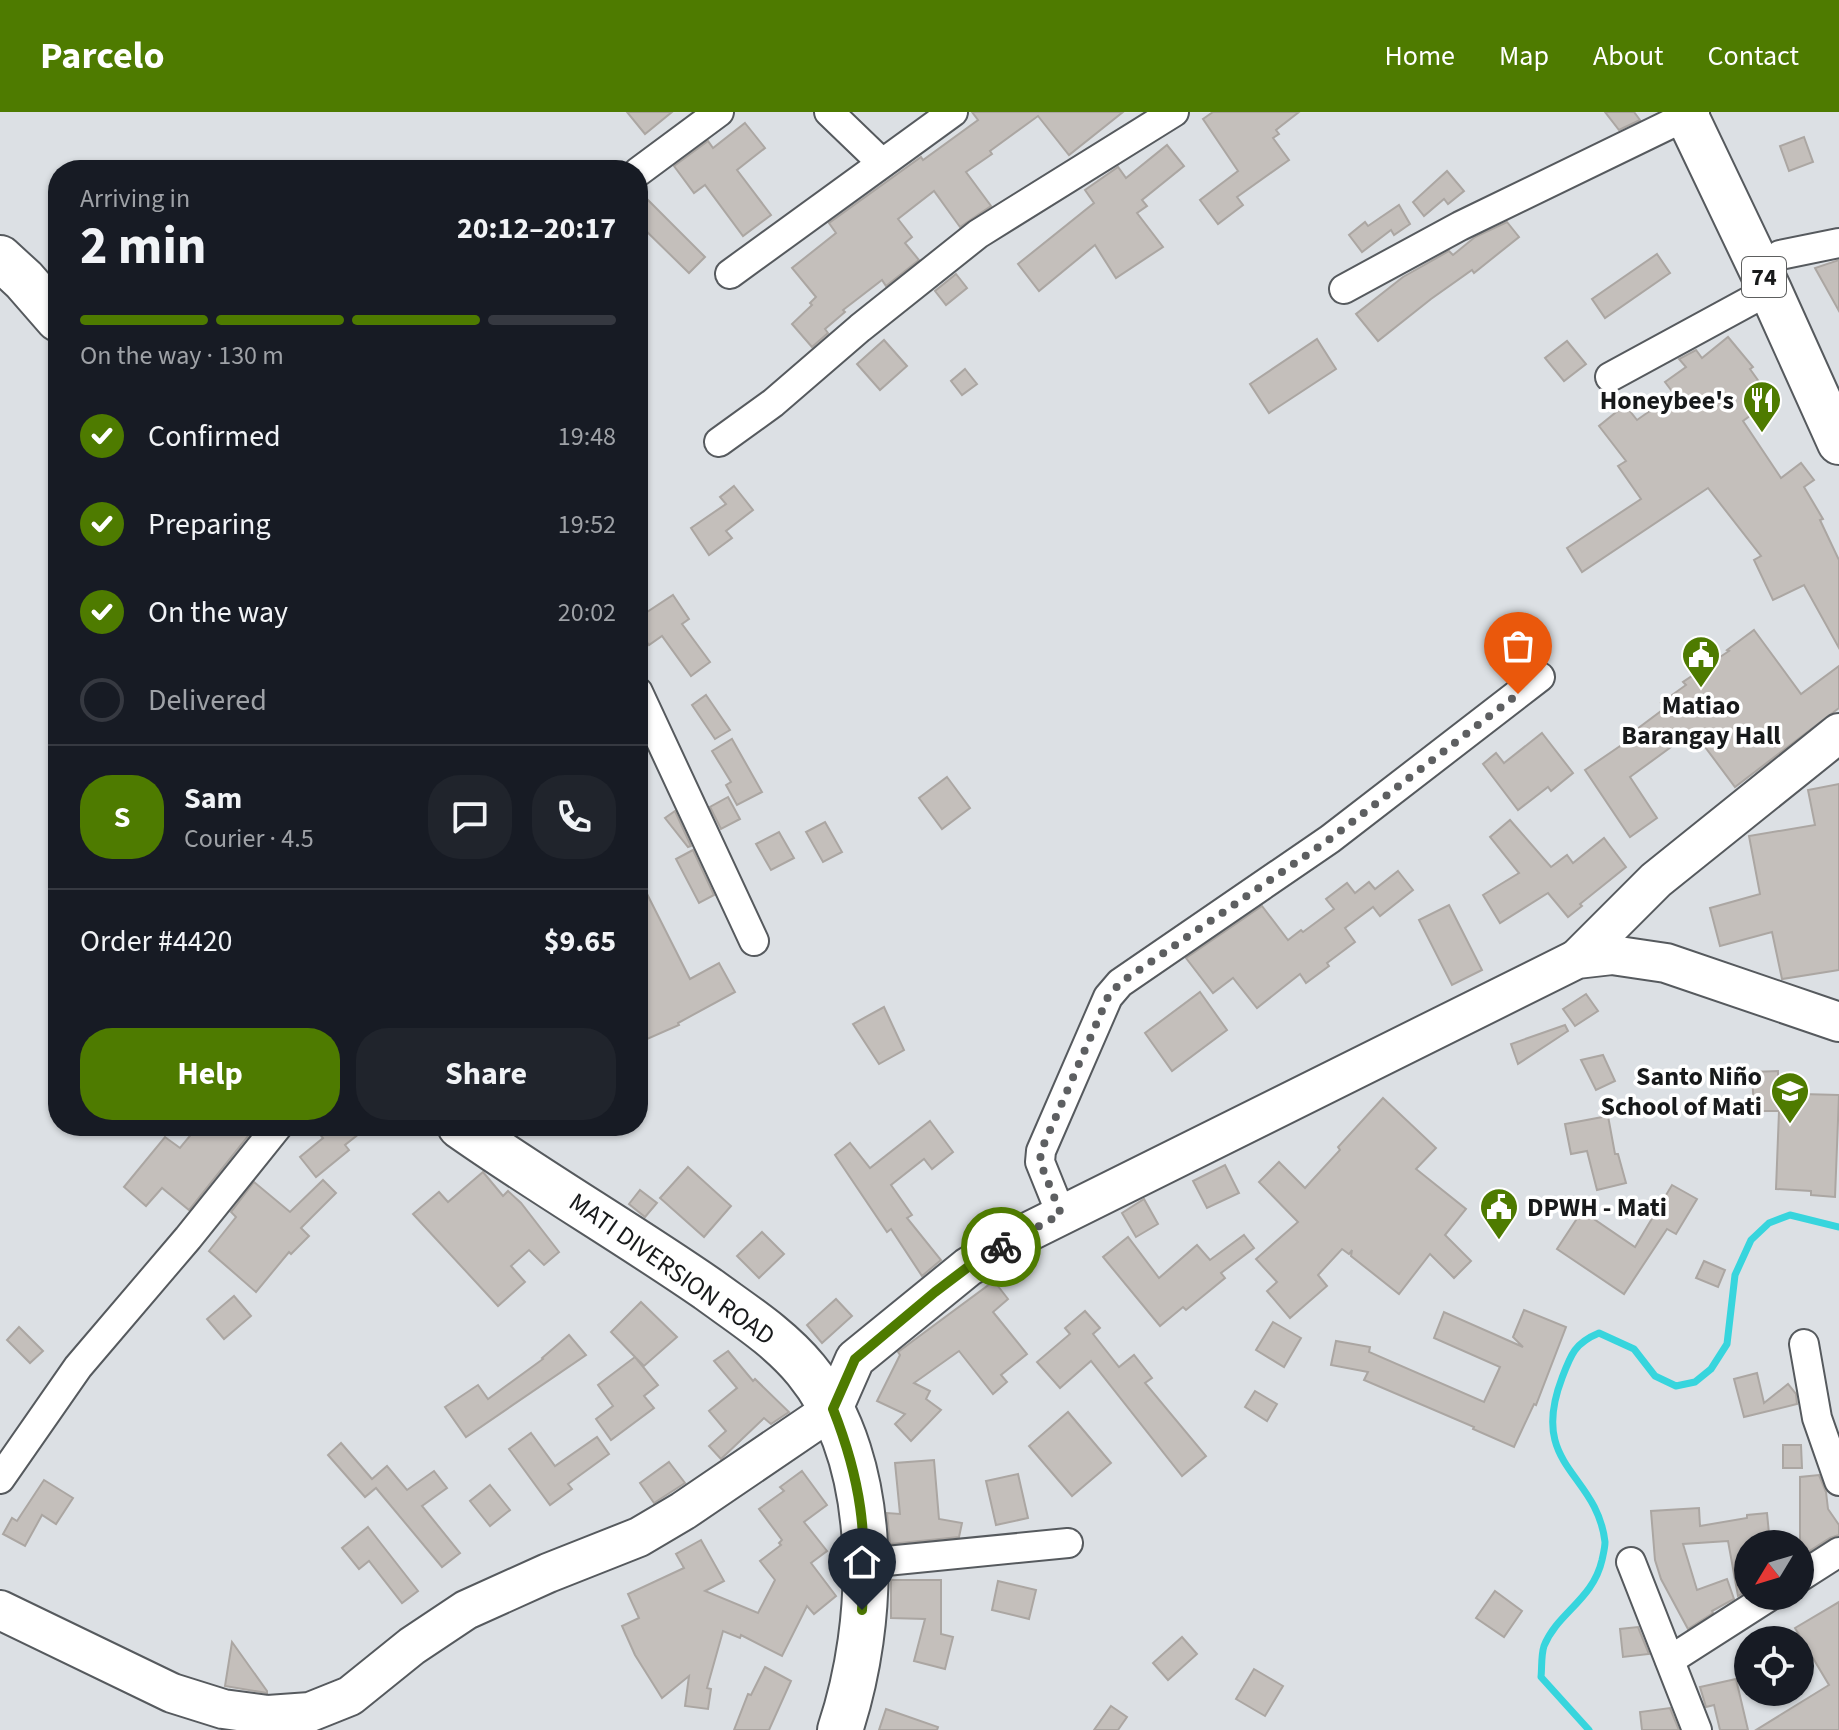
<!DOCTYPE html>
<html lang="en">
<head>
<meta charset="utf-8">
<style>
	body { margin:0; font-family:"Source Sans 3",sans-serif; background:#20242c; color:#f1f3f6; height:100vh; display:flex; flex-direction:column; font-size:30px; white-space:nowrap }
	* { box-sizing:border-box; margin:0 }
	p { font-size:26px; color:#9ea1a6 }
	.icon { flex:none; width:44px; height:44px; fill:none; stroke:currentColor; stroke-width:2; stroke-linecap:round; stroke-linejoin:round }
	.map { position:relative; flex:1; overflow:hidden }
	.panel { position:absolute; left:48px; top:48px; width:600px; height:976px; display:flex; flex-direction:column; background:#171b24; border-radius:32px; box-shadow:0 2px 6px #0004 }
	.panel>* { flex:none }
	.needle { width:52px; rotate:232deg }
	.fabs { position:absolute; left:1734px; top:1418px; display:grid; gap:16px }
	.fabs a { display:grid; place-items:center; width:80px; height:80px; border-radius:50%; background:#171b24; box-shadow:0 2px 6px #0004; font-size:40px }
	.pin { position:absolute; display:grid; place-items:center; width:68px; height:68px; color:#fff; margin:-82px -34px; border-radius:50% 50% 50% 0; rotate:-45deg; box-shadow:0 0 8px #0007 }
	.pin .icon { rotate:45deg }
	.courier { position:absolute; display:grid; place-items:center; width:80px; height:80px; margin:-40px; border:6px solid #4e7b00; border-radius:50%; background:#fff; color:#222; box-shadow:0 2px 10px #0007 }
	.overview em { font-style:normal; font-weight:700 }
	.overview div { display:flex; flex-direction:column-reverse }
	.overview { display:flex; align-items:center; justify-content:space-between; height:136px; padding:0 32px }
	h1 { font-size:52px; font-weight:700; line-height:60px }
	.bar { display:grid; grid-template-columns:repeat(4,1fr); gap:12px 8px; align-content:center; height:96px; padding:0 32px }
	.bar i { height:10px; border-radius:6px; background:#363941 }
	.bar .active { background:#4e7b00 }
	.bar p { grid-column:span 4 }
	.line { display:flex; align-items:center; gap:20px; padding:0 32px; border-top:2px solid #363941 }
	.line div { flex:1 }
	.round { display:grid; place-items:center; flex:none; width:84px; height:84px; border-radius:32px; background:#20242c }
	ol { padding:0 32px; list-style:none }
	li { display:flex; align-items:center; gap:24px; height:88px }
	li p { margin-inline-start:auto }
	li .icon { padding:8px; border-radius:50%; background:#4e7b00; color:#fff; stroke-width:4 }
	li:last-child { color:#9ea1a6 }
	li i { width:44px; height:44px; border:4px solid #363941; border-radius:50% }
	.action { display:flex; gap:16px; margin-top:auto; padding:16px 32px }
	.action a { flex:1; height:92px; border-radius:32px; background:#4e7b00; color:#fff; font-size:32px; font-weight:700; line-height:92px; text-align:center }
	.action a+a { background:#20242c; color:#f1f3f6 }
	header { display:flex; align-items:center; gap:48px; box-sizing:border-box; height:112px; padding:0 40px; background:#4e7b00; color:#fff }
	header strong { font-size:38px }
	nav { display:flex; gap:44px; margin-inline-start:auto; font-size:28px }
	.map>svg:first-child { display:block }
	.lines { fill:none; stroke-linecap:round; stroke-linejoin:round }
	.stream { stroke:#37d5dd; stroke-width:7 }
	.building { fill:#c4bfbb; stroke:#aba6a2; stroke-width:2 }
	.street-casing { stroke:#565a5e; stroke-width:32 }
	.secondary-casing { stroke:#565a5e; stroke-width:42 }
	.primary-casing { stroke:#565a5e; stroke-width:46 }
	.highway-casing { stroke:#565a5e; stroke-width:48 }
	.street { stroke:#fff; stroke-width:28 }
	.secondary { stroke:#fff; stroke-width:38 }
	.primary { stroke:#fff; stroke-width:42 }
	.highway { stroke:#fff; stroke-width:44 }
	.done { stroke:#5d5f61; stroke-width:8; stroke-dasharray:0 14.4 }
	.route { stroke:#4e7b00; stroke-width:10 }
	.labels { text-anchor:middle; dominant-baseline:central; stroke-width:7; stroke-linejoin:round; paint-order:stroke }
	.shield { fill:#fff; stroke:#5d5f5f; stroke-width:2 }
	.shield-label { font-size:24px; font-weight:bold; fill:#181a1b }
	.poi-label { font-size:26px; font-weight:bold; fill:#181a1b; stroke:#fff; text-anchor:end }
	.street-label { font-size:26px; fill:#181a1b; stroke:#fff }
</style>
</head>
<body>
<header>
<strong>Parcelo</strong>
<nav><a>Home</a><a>Map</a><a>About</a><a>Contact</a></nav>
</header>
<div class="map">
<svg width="1839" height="1618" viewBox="0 0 1839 1618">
	<rect width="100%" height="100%" fill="#dce0e4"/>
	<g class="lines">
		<!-- stream -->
		<path class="stream" d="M1589,1618l-48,-53c1,-9 0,-22 3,-31 13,-33 49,-46 58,-86 1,-5 3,-12 3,-18 -8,-70 -77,-75 -43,-164 9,-24 13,-35 37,-45l35,16 21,27 21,10 19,-4 16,-13 16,-25 8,-69 16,-35 18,-17 21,-8 49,12"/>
	</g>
	<!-- building -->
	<g class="building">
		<path d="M627,0h45l-27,22z"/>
		<path d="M972,0h151l-54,43 -31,-39 -48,35 2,3 -26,18 25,34 -31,21 -26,-36 -36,28 14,18 -7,6 14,17 -33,26 -4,-6 -39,30 2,2 -20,17 3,4 -16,14 -20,-23 20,-19 -2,-2 6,-6 -24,-29 44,-35 -7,-10 92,-66 2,3 55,-40z"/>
		<path d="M1213,0h86l-23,18 3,4 -6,4 16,22 -52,37 6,8 -25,19 -18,-24 38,-29 -35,-52z"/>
		<path d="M1605,0h29l6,8 -21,10z"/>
		<path d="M745,11l20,25 -28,22 34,45 -28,21 -38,-51 -11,8 -20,-27 34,-25 5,7z"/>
		<path d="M1804,25l9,25 -24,9 -9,-25z"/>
		<path d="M1167,33l17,21 -42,34 5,6 -10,7 26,34 -47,31 -21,-33 -56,46 -21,-27 76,-61 -9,-13 33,-23 8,11z"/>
		<path d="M1447,59l17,20 -16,13 -4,-5 -20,17 -11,-14z"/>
		<path d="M638,78l67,67 -16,16 -51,-50z"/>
		<path d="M1399,93l11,19 -16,11 -3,-5 -29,22 -13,-17 16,-13 3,4z"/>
		<path d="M1507,110l12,15 -45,36 -2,-3 -41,29 -53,42 -22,-27 47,-37 46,-26 4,4 22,-18z"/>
		<path d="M1657,142l13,19 -65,45 -13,-19z"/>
		<path d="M1839,148v51l-24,-43z"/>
		<path d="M956,162l11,14 -21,17 -11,-14z"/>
		<path d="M1728,225l25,30 -3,2 22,31 -29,21 38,57 20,-15 13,17 -10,7 19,32 -3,1 19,40v88l-35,-63 -31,15 -19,-40 7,-4 -53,-68 -126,84 -15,-24 74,-49 -23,-33 8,-5 -27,-35 26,-21 12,15 37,-26 -9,-12 21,-15 -7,-8 17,-9 6,8z"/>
		<path d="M1317,227l19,30 -67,44 -19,-29z"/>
		<path d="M884,228l23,26 -27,24 -23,-26z"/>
		<path d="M1567,229l19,23 -22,17 -19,-23z"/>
		<path d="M965,257l12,15 -15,11 -11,-14z"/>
		<path d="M734,374l19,24 -27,21 6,7 -23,17 -18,-27 35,-24 -6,-7z"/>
		<path d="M673,483l16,24 -7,5 28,38 -19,14 -29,-40 -13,9 -11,-16v-11z"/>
		<path d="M1754,518l47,64 38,-28v42l-104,79 -42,-56 -63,46 27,41 -27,19 -45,-67 38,-26 -2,-3 44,-33 -4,-5 25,-18 -3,-3 46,-31 -2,-1z"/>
		<path d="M706,583l24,35 -15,9 -23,-34z"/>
		<path d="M1542,621l31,40 -22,18 -3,-4 -30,23 -35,-46 13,-11 8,10z"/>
		<path d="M732,627l30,53 -25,13 -11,-20 5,-3 -19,-31z"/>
		<path d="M947,665l23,31 -28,21 -23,-31z"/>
		<path d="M1839,672v186l-57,9 -10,-47 -52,14 -10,-38 50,-14 -11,-58 66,-11 -7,-35z"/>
		<path d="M728,685l12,22 -19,10 -11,-22z"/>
		<path d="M675,699l16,35 -3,1 -23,-29z"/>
		<path d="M1510,708l41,47 16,-12 6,8 31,-25 22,29 -46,37 2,2 -14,11 -20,-24 -48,30 -17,-28 36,-22 -29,-36z"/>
		<path d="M825,710l17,30 -19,10 -17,-30z"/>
		<path d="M779,720l15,26 -23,12 -15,-26z"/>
		<path d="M693,738l21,45 -15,8 -23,-44z"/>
		<path d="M1398,759l15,19 -33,26 -7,-9 -28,21 10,14 -28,21 2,3 -23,17 -6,-9 -43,34 -24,-30 -20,15 -27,-35 76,-52 26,34 13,-10 2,2 31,-23 -8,-10 21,-16 8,10 14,-11 6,7z"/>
		<path d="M638,764l52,103 29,-16 16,29 -57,31 1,2 -41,18z"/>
		<path d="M1449,793l33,65 -30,15 -33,-65z"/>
		<path d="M1200,880l27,38 -55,41 -27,-38z"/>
		<path d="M1586,882l12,17 -23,15 -12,-17z"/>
		<path d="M884,895l20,43 -25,14 -26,-40z"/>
		<path d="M1565,913l3,6 -50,33 -7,-20z"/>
		<path d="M1603,943l12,26 -19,9 -15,-30z"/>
		<path d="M1778,959v12h23l1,11 37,1 -4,102 -24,-2v-4l-35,-2 3,-78h-25l-2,-39z"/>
		<path d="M1383,986l53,50 -20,21 50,40 -21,26 26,26 -17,17 -24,-24 -31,40 -48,-38 1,-6 -3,4 -7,-5 -24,26 9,11 -37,32 -23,-27 10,-9 -21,-23 42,-37 -39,-40 20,-20 26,26 35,-38 -2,-3z"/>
		<path d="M1608,1004l7,38h3l8,29 -29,7 -10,-39 -16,3 -6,-30z"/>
		<path d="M930,1009l23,31 -21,17 -8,-10 -33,26 21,30 -5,3 34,42 -19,16 -31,-47 -4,3 -52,-77 15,-12 20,25z"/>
		<path d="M198,1014h58l-67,84 -27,-22 -16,18 -22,-19 41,-50 15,11z"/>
		<path d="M313,1014h56l-24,19 4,5 -33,27 -16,-20 23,-19z"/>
		<path d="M1225,1053l14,28 -32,15 -14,-27z"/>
		<path d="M688,1055l43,39 -27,31 -44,-39z"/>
		<path d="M483,1060l20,24 5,-5 13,12 38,49 -15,13 -15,-15 -18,16 14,16 -27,24 -85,-92 26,-22 9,10z"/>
		<path d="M323,1068l13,13 -35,35 8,8 -18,18 -2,-2 -33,40 -47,-41 27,-34 -5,-5 23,-30 36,30z"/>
		<path d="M1672,1073l25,14 -21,35 -9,-5 -43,65 -67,-45 25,-38 53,36z"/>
		<path d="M640,1078l17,13 -12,14 -16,-13z"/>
		<path d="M1144,1087l14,25 -22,13 -14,-24z"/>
		<path d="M762,1120l22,22 -25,24 -22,-22z"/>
		<path d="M1244,1123l10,13 -33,25 4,5 -39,32 -3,-3 -23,19 -57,-69 25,-20 31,41 38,-33 13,15z"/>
		<path d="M1704,1149l21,9 -7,17 -22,-9z"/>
		<path d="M994,1169l14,18 -15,13 34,42 -26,21 6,7 -14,12 -34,-43 -45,32 16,8 -4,8 15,11 -30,31 -16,-17 10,-10 -28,-13 23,-46 -2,-3z"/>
		<path d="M234,1184l17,20 -27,23 -17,-20z"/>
		<path d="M836,1187l16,17 -30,27 -15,-18z"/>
		<path d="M641,1190l36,35 -33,29 -9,-9 23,28 -14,11 10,12 -43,32 -15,-21 17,-13 -15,-21 37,-28 -24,-25z"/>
		<path d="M1524,1198l42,17 -30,78 -2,-1 -20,43 -41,-18 1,-2 -110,-47 4,-8 -37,-7 5,-24 34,6 -1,5 115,50 16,-35 -66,-29 10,-26 79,35 -10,-10z"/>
		<path d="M1085,1199l15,17 -7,6 26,33 15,-12 18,23 -7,5 61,73 -24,20 -91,-115 -31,27 -23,-26 33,-28 -5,-6z"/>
		<path d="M1273,1210l28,16 -17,29 -28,-17z"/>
		<path d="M19,1215l24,24 -13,12 -23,-23z"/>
		<path d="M569,1223l17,20 -120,82 -21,-30 33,-22 10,14 55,-40 -1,-1z"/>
		<path d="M728,1239l25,30 2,-2 34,33 -18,12 -7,-6 -43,41 -12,-13 17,-15 -17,-20 28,-23 -23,-27z"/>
		<path d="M1757,1261l7,30 24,-19 8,10 1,10 -53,13 -10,-38z"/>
		<path d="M1255,1279l22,13 -10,17 -22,-14z"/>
		<path d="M1068,1300l43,51 -39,33 -43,-50z"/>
		<path d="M531,1321l24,33 42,-29 12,17 -41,30 4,5 -22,16 -41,-56z"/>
		<path d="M341,1331l31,36 15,-13 20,24 27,-19 13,17 -25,18 38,47 -18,14 -66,-79 -11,9 -37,-42z"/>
		<path d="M1783,1333h18l1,23h-19z"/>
		<path d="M934,1348l5,59 23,4 -3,14 -69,7 -3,-31 13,1 -5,-51z"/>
		<path d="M669,1350l16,21 -31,20 -14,-20z"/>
		<path d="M802,1359l25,34 -23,17 23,29 -16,12 25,33 -22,18 -7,-8 -25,50 -41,-21 -1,3 -17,-7 -16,57 4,1 -3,20 -23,-3 4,-30 -27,22 -27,-43 -13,-29 17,-8 -11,-24 56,-26 -8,-14 25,-14 23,41 -19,10 53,22 17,-33 -15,-19 21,-16 -2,-2 3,-3 -23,-31 25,-18 -4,-4z"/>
		<path d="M1018,1362l10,44 -32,7 -10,-44z"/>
		<path d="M1819,1363l7,17 2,17 11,16v10l-9,3 -30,19v-80z"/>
		<path d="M44,1368l29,18 -17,26 -14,-9 -17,31 -22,-12 9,-16 5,3z"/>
		<path d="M490,1373l20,25 -20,16 -20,-25z"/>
		<path d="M1699,1396l1,18 47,-8v-3l20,-2 3,31h-22v46l-10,6 -10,-55 -45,3 14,46 30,-11 7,20 -22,12 1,2 -25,16 -27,-50 -6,-19 -4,-49z"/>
		<path d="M368,1415l50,64 -16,12 -33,-42 -10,8 -17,-21z"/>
		<path d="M891,1468h50v54l12,3 -8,32 -31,-8 11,-42 -34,-1z"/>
		<path d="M998,1469l38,9 -7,29 -37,-9z"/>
		<path d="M1495,1479l27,20 -18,26 -28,-19z"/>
		<path d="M1839,1490v128h-83l73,-45 -34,-57z"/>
		<path d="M1638,1515l11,27 -26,3 -3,-28z"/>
		<path d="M1182,1525l15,17 -29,26 -15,-17z"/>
		<path d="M232,1530l35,49v2l-42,-7z"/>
		<path d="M765,1555l26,14 -22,49h-35l14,-36 3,1z"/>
		<path d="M1254,1557l29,17 -18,30 -29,-17z"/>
		<path d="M1736,1567l12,51h-28l-6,-25 -8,2 -6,-20z"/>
		<path d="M1111,1594l16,11 -9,13h-24z"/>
		<path d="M1670,1596l9,22h-37l-2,-18z"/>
		<path d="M886,1597l52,18 -1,3h-58z"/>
	</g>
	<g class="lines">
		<defs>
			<g id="street">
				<path d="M829,0l53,51"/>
				<path d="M638,60l81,-60"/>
				<path d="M1780,143l59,-12"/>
				<path d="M730,162l223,-162"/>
				<path d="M1344,177l116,-63 235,-114"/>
				<path d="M1610,265l160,-87"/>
				<path d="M719,330l54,-39 87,-75 118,-94 196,-122"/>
				<path d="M638,580l116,249"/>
				<path d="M1061,1102l-21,-52 1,-11 67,-154 12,-14 210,-144 210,-162"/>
				<path d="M1804,1232l13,74 22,63"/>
				<path d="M0,1367l78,-112 110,-129 90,-112"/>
				<path d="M1631,1450l66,168"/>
				<path d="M866,1451l202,-20"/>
				<path d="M1800,1465l39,-25"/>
				<path d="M1670,1548l100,-64"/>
			</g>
			<g id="secondary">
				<path d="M1577,847l79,-79 183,-147"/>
				<path d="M0,1498l172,83 51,16 45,6 42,-3 40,-16 62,-50 54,-36 82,-37 91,-36 44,-26 150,-102 22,-50 113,-92 46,-28 563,-280 35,-4 54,8 173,59"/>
			</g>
			<path id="primary" d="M1685,0l85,178 69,153"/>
			<g id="highway">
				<path d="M0,146l24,22 34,39"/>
				<path d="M460,1014c81,57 167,107 248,163 34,25 71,48 98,81 76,93 70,252 34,360"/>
			</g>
		</defs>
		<!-- street casing -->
		<use href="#street" class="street-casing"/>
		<!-- secondary casing -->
		<use href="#secondary" class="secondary-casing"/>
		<!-- primary casing -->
		<use href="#primary" class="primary-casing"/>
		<!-- highway casing -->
		<use href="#highway" class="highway-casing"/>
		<!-- street -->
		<use href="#street" class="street"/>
		<!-- secondary -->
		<use href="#secondary" class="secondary"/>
		<!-- primary -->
		<use href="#primary" class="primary"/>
		<!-- highway -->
		<use href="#highway" class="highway"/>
	</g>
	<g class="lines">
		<!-- done -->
		<path class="done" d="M1001,1135l60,-33 -21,-52 1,-11 67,-154 12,-14 210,-144 188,-145"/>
		<!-- route -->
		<path class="route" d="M862,1498c6,-75 -1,-130 -29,-201l22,-50 80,-67 33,-25 33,-20"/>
	</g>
	<!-- icons -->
	<defs>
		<symbol id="restaurant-pin" viewBox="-11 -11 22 30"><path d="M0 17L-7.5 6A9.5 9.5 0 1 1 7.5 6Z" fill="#4e7b00" stroke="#fff"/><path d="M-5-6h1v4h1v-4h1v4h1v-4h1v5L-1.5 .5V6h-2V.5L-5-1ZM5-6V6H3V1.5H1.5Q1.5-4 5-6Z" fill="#fff"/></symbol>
		<symbol id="civic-pin" viewBox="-11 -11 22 30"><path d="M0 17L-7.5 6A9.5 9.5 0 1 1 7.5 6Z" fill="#4e7b00" stroke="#fff"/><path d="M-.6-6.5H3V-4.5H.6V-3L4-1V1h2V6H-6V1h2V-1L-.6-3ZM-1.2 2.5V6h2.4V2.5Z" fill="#fff"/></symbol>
		<symbol id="school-pin" viewBox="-11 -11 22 30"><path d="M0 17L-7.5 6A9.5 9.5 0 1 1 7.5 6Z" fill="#4e7b00" stroke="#fff"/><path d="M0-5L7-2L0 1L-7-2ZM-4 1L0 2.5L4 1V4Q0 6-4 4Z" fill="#fff"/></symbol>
	</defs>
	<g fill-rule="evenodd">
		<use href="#restaurant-pin" x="1740" y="266" width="44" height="60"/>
		<use href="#civic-pin" x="1679" y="521" width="44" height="60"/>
		<use href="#school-pin" x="1768" y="957" width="44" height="60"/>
		<use href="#civic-pin" x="1477" y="1073" width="44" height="60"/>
	</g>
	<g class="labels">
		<!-- shield labels -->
		<rect class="shield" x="1742" y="145" width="44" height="40" rx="6"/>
		<g class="shield-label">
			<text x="1764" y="165">74</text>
		</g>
		<!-- poi labels -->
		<g class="poi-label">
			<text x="1734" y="288">Honeybee's</text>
			<text x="1701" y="593" text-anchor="middle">Matiao<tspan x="1701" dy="30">Barangay Hall</tspan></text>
			<text x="1762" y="964">Santo Niño<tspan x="1762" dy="30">School of Mati</tspan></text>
			<text x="1527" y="1095" text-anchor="start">DPWH - Mati</text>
		</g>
		<!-- street labels -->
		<g class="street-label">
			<text transform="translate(672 1157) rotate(35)">MATI DIVERSION ROAD</text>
		</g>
	</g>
</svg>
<div class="fabs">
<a><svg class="needle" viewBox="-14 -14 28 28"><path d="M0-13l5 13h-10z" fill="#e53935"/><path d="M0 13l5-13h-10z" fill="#9ea1a6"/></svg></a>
<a><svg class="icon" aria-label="locate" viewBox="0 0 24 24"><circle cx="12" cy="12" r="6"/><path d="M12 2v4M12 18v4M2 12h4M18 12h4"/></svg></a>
</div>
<div class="pin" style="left:1518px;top:582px;background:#ea580c"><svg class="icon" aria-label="bag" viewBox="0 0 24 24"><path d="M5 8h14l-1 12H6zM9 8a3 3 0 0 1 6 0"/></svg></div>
<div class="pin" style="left:862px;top:1498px;background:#1f2937"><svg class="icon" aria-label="home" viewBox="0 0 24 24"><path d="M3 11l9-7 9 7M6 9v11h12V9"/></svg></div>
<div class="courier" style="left:1001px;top:1135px"><svg class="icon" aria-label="bike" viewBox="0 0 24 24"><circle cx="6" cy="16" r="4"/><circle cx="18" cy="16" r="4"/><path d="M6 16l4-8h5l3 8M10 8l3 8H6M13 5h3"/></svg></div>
<section class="panel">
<div class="overview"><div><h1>2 min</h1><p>Arriving in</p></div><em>20:12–20:17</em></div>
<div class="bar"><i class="active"></i><i class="active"></i><i class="active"></i><i></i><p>On the way · 130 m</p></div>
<ol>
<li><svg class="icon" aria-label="check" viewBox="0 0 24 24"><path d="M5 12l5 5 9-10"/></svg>Confirmed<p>19:48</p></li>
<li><svg class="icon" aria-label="check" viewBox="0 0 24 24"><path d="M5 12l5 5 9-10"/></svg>Preparing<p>19:52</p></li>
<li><svg class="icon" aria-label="check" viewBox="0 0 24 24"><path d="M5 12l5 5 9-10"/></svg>On the way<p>20:02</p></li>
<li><i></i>Delivered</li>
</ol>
<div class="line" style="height:144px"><b class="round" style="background:#4e7b00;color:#fff">S</b><div><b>Sam</b><p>Courier · 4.5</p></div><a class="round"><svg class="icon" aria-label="chat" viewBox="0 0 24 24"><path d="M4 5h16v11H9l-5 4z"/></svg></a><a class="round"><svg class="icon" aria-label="phone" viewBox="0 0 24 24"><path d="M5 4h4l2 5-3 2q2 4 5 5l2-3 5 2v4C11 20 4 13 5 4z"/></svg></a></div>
<div class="line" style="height:104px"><div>Order #4420</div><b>$9.65</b></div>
<div class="action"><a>Help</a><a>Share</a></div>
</section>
</div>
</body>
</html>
